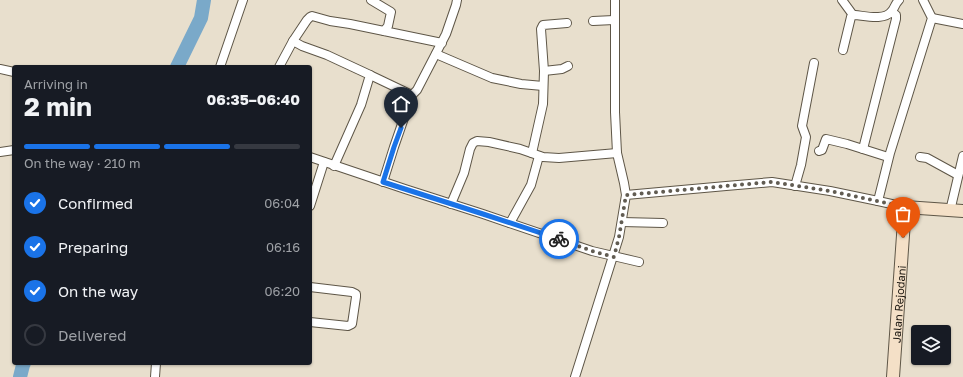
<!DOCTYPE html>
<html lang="en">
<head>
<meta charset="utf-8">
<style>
	body { margin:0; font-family:"Golos Text",sans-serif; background:#20242c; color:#f1f3f6; height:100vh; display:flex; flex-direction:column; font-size:15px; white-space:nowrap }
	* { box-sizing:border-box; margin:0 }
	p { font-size:13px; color:#9ea1a6 }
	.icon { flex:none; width:22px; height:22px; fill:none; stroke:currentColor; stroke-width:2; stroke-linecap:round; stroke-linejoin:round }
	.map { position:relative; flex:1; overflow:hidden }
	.side { position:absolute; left:12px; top:65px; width:300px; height:300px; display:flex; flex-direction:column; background:#171b24; border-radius:4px; box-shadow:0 1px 3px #0004 }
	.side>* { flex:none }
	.tools { position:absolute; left:911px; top:325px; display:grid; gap:8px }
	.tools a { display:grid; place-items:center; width:40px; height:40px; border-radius:4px; background:#171b24; box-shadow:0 1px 3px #0004; font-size:20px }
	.pin { position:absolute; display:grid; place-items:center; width:34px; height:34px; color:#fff; margin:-41px -17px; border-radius:50% 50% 50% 0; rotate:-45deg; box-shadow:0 0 4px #0007 }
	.pin .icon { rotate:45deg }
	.courier { position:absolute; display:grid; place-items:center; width:40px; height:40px; margin:-20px; border:3px solid #1a73e8; border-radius:50%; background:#fff; color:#222; box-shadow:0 1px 5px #0007 }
	.overview em { font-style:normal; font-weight:700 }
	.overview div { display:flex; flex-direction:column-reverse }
	.overview { display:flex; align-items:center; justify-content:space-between; height:68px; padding:0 12px }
	h1 { font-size:26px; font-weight:700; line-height:30px }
	.bar { display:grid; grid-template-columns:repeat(4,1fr); gap:6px 4px; align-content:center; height:48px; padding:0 12px }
	.bar i { height:5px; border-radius:3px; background:#363941 }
	.bar .selected { background:#1a73e8 }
	.bar p { grid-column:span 4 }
	ol { padding:0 12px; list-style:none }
	li { display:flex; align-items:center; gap:12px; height:44px }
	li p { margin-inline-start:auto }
	li .icon { padding:4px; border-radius:50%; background:#1a73e8; color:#fff; stroke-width:4 }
	li:last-child { color:#9ea1a6 }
	li i { width:22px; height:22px; border:2px solid #363941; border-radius:50% }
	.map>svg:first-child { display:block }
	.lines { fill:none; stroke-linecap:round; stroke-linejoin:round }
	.river { stroke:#7aa9c9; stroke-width:14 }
	.minor-casing { stroke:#5e5647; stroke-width:10 }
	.secondary-casing { stroke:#5e5647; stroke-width:14 }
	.minor { stroke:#fff; stroke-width:8 }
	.secondary { stroke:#f4e0c7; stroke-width:12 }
	.done { stroke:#615c52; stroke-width:4; stroke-dasharray:0 7.2 }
	.route { stroke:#1a73e8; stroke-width:5 }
	.labels { text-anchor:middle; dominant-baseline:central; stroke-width:3.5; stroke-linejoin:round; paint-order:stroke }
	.street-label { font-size:11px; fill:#19150f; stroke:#e8dfcd }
</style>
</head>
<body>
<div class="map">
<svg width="963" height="377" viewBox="0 0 963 377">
	<rect width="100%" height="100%" fill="#e8dfcd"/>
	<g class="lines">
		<!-- river -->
		<g class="river">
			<path d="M177,67l24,-49 3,-18"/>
			<path d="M20,377l3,-12 1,-2"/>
		</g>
		<defs>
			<g id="minor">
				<path d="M371,0l20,12 -3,14 -4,5"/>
				<path d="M615,0v112l2,41 7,30 2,12"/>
				<path d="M842,0l11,15"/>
				<path d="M932,18l31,6"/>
				<path d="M593,21l21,-1"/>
				<path d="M293,41l14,-21 3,-3 2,-1 18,5 20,3 92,19"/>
				<path d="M843,50l8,-33 2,-2h2c11,1 29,6 37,-4 3,-4 3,-7 7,-11"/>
				<path d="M436,54l56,24 29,6 22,2"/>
				<path d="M220,67l23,-67"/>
				<path d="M279,67l14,-26 9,5 25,9 43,20 -9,30 -27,61"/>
				<path d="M0,69l14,3"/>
				<path d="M544,71l18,-2 6,-3"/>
				<path d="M370,75l42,20"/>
				<path d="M863,149l33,-130v-4l-5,-3"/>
				<path d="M819,151l3,-1 4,-11 21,5 41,13"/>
				<path d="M0,152l14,-2"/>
				<path d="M532,153l11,-49 1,-33 -3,-42 2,-4 24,-2"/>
				<path d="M310,157l95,32 78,25 109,37 47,11"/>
				<path d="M920,157l7,1 31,17"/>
				<path d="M383,182l11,-35 18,-52 5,-5 29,-56 10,-29 1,-5"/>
				<path d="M795,186l6,-21 5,-28 -4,-11 12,-63"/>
				<path d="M451,204l13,-31 6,-24 3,-6 4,-2 12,1 31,7 23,8 16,1 58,-5"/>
				<path d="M310,206l14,-44"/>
				<path d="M905,207l-27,-6 12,-48 42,-135 -9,-18"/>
				<path d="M950,211l13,-55"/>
				<path d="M622,222l41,1"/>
				<path d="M510,223l21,-38 8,-29"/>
				<path d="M310,287l42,5 4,2v3l-4,27 -4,2 -38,-4"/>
				<path d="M155,377l1,-14"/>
				<path d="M575,377l44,-140 7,-42 100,-9 46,-4 58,9 48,10"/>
			</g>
			<g id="secondary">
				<path id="s1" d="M893,377l12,-170 58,4"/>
			</g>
		</defs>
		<!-- minor casing -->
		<use href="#minor" class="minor-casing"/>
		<!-- secondary casing -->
		<use href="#secondary" class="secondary-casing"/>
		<!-- minor -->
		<use href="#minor" class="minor"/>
		<!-- secondary -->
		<use href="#secondary" class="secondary"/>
	</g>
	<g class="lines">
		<!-- done -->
		<path class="done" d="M559,239l33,12 22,6 5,-20 7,-42 100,-9 46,-4 58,9 75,16 -2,31"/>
		<!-- route -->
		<path class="route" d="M401,128l-7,19 -11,35 100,32 76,25"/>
	</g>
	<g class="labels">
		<!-- street labels -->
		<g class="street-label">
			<text stroke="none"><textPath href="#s1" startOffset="73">Jalan Rejodani</textPath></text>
		</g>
	</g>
</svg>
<div class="tools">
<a><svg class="icon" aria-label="layers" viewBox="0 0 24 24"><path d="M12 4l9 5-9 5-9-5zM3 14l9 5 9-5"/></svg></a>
</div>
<div class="pin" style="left:903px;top:238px;background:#ea580c"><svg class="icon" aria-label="bag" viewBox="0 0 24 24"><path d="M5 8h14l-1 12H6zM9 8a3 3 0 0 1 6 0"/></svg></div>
<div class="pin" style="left:401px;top:128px;background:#1f2937"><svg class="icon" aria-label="home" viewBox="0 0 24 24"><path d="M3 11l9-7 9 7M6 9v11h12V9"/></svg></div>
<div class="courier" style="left:559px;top:239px"><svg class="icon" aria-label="bike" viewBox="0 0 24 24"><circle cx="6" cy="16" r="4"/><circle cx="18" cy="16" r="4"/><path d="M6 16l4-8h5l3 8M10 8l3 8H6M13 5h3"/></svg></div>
<section class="side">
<div class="overview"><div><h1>2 min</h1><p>Arriving in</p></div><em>06:35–06:40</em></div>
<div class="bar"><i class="selected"></i><i class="selected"></i><i class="selected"></i><i></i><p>On the way · 210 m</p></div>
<ol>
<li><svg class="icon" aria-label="check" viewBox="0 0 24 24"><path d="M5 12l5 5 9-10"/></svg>Confirmed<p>06:04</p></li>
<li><svg class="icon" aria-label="check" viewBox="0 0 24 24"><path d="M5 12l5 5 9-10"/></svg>Preparing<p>06:16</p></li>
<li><svg class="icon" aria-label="check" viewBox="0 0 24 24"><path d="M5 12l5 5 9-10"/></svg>On the way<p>06:20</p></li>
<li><i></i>Delivered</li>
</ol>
</section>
</div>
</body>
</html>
